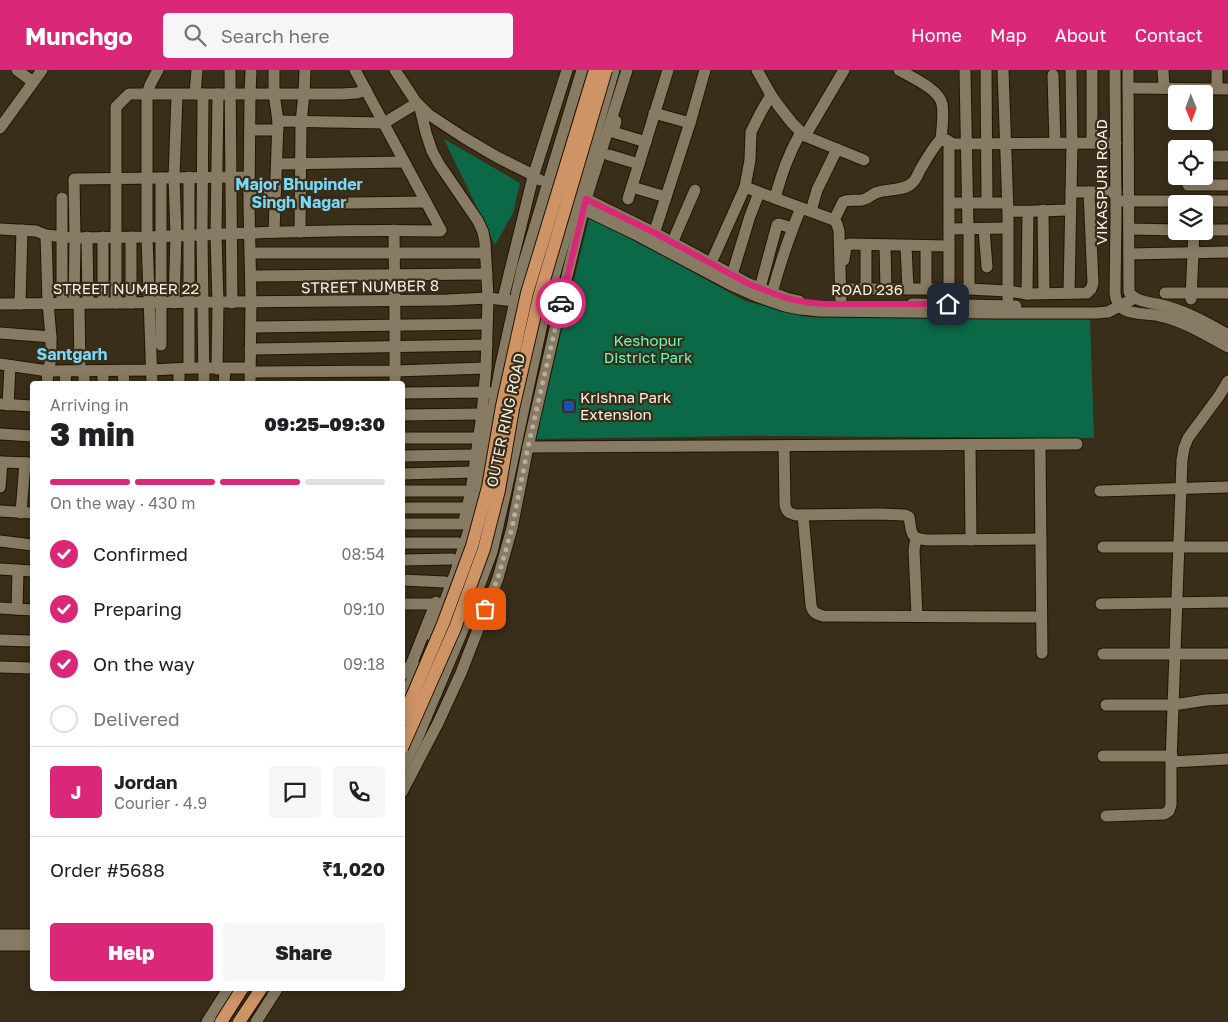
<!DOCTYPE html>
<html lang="en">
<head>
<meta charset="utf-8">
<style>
	body { margin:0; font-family:"Golos Text",sans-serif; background:#f6f6f6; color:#202124; height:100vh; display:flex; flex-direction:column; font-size:19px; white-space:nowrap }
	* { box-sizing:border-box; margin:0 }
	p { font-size:16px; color:#757577 }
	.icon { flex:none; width:28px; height:28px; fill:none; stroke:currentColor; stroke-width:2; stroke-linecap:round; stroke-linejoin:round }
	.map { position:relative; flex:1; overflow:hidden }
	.sheet { position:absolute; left:30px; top:311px; width:375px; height:610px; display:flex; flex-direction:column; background:#fff; border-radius:5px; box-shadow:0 2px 12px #0003 }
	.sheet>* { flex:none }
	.needle { width:32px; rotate:179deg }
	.tools { position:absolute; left:1168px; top:15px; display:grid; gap:10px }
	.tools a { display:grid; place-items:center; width:45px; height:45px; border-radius:5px; background:#fff; box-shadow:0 2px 12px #0003; font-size:25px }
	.pin { position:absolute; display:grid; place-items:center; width:42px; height:42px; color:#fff; margin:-21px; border-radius:10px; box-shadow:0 2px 8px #0006 }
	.courier { position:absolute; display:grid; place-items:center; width:50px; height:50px; margin:-25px; border:4px solid #db2777; border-radius:50%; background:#fff; color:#222; box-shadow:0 1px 6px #0007 }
	.summary em { font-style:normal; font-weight:800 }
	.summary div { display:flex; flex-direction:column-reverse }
	.summary { display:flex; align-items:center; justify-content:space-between; height:85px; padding:0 20px }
	h1 { font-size:32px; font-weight:800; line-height:38px }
	.bar { display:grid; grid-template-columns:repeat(4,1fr); gap:8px 5px; align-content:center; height:60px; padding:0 20px }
	.bar i { height:6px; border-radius:4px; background:#e0e0e0 }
	.bar .on { background:#db2777 }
	.bar p { grid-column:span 4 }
	.line { display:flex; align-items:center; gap:12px; padding:0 20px; border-top:1px solid #e0e0e0 }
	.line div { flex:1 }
	.round { display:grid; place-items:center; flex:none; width:52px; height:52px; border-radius:5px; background:#f6f6f6 }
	ol { padding:0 20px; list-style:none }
	li { display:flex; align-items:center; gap:15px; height:55px }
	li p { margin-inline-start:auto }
	li .icon { padding:5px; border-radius:50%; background:#db2777; color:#fff; stroke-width:4 }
	li:last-child { color:#757577 }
	li i { width:28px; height:28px; border:2px solid #e0e0e0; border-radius:50% }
	.button { display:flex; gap:10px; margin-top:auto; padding:10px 20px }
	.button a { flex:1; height:58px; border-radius:5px; background:#db2777; color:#fff; font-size:20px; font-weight:800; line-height:58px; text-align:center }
	.button a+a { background:#f6f6f6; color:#202124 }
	header { display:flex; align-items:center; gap:30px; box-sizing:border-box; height:70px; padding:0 25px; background:#db2777; color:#fff }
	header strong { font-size:24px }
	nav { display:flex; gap:28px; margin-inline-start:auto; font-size:18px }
	.search { width:350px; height:45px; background:#f6f6f6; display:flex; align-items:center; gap:12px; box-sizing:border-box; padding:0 18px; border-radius:5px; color:#757577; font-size:19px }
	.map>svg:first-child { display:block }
	.green { fill:#0c6948 }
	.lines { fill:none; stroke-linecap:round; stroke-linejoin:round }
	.minor-casing { stroke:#201603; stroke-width:13 }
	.minor { stroke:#887b64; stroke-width:11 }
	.major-bridge-casing { stroke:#201603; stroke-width:14; stroke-linecap:butt }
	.major-bridge { stroke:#cf9466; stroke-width:12 }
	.done { stroke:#b5ad9d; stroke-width:5; stroke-dasharray:0 9 }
	.route { stroke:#db2777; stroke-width:6 }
	.transit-dot { fill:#1a4fb4; stroke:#392e19; stroke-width:2 }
	.labels { text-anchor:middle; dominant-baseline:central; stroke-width:4.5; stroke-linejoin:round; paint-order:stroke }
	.street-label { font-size:15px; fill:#f8f1e4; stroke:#392e19 }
	.park-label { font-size:15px; fill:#66fdbe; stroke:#392e19 }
	.poi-label { font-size:15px; fill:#f8f1e4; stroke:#392e19; text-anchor:start }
	.neighbourhood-label { font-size:16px; font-weight:bold; fill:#78d8f7; stroke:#392e19 }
</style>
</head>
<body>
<header>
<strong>Munchgo</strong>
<div class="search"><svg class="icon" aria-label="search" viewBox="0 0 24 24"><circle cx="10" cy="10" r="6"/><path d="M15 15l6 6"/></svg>Search here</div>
<nav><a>Home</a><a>Map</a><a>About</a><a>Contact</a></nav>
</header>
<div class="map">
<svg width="1228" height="952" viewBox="0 0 1228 952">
	<rect width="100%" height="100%" fill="#392e19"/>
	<!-- green -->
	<g class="green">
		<path d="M444,69l76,44 -7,30 -18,32z"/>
		<path d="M590,145l155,86 64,16 281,2 4,119 -350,-2 -209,3z"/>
	</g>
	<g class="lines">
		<defs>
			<g id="minor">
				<path d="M17,0l16,12"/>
				<path d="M230,0l2,233"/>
				<path d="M274,0v24l4,27"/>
				<path d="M395,0l21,32 12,12 35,23 34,20 34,17 2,3 7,3"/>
				<path d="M757,0l14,25 7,10 14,18 13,13 59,24"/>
				<path d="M899,0c12,7 40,19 43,34 2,10 0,25 -1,36"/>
				<path d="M965,0l3,159"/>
				<path d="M986,0l1,133"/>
				<path d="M1003,0l5,141v87"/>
				<path d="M1092,0v73"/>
				<path d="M1115,0l1,145 -1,78c1,8 3,13 10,17 10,5 23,3 35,6 24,5 46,19 68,31"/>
				<path d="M1128,0l1,222c6,9 18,10 28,12 25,5 49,18 71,31"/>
				<path d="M1163,0l1,18"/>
				<path d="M1217,0v18"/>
				<path d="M1053,5l2,68"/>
				<path d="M1128,18l100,1"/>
				<path d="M195,24l2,-24"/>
				<path d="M203,24l-1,141 2,149"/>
				<path d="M420,38l6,25 6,18 7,13 39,57 5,11 2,11 3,55 -2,70 -4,46 -11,77 -7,30"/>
				<path d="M654,43l36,10"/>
				<path d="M616,51l-3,11 33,10"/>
				<path d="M0,58l42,-58"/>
				<path d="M250,60h28"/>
				<path d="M805,66l39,-66"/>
				<path d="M609,85l30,9"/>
				<path d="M1204,86h24"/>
				<path d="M277,94l127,-2"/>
				<path d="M189,107v191"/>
				<path d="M1188,115h40"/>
				<path d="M632,117l34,10"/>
				<path d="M745,117l89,33 3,4 2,7 2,73"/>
				<path d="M249,122h26"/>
				<path d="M1089,122h27"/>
				<path d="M582,127l73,36 94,51 37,14 13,3"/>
				<path d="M62,128v105"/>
				<path d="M775,128c7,-25 13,-43 26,-66"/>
				<path d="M628,129l40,-129"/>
				<path d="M1122,131h106"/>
				<path d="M949,133h58"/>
				<path d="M275,134l151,-2"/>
				<path d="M579,137l56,27 96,51 25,11 29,10 15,3 20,2 174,2h102l12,-1 27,-14"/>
				<path d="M1043,140l1,83"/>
				<path d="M811,141l6,-21 20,-41"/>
				<path d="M1008,141c21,1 41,-1 62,-1"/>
				<path d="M834,150l9,-18c6,-3 12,-1 19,-2 7,-1 10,-7 17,-8 10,-3 25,-1 33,-9 4,-3 6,-9 8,-13 6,-10 12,-21 19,-29l8,-1 6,4"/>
				<path d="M0,159l36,2 10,4 29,3 72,-1v-142l3,-10 8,-15"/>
				<path d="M949,159l58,-1"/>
				<path d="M969,159v60"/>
				<path d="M984,159l3,38"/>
				<path d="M1129,159l47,1"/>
				<path d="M394,160l1,95v59"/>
				<path d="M1204,160h24"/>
				<path d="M274,162l4,-111 106,2 33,-20"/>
				<path d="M300,162l1,-110 3,-28 1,-24"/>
				<path d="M46,165l2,68 3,34v22l-3,12 -1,13"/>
				<path d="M87,167l1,66"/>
				<path d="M103,167v66"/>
				<path d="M131,167v66"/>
				<path d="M652,170l38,-117 15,-53"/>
				<path d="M672,173l23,-53"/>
				<path d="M885,176l1,43"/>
				<path d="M906,176l2,43"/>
				<path d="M926,176v43"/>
				<path d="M250,183h235"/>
				<path d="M1129,184l99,-2"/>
				<path d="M844,190l2,-13 3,-3 100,2"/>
				<path d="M711,193l34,-76 5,-27 1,-28 10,-20 10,-17"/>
				<path d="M251,206l236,-2"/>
				<path d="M728,210l4,-5 18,-59 9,-23"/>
				<path d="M760,218l17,-63 2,-1 13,4"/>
				<path d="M847,219h122l39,2 19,3 60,-1 4,-4 2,-6 -4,-91h-18"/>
				<path d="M866,219v-44"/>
				<path d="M949,219v-141l1,-3 3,-1 163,-1"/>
				<path d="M772,223c8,-29 17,-57 29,-85"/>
				<path d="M1069,223l3,-149 -1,-74"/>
				<path d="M1165,223h63"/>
				<path d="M1027,224l1,-82"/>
				<path d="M503,229l30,-122 34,-107"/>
				<path d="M1191,229l3,-68"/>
				<path d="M74,233l1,-65 -1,-59 175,-2"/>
				<path d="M79,233l1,68"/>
				<path d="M116,233v-196l13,-13h213l15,-1 9,-3"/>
				<path d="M174,233l2,-67 -2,-58 3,-83"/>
				<path d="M0,234l447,-4 41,-2 27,3"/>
				<path d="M20,234l2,-74"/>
				<path d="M912,234l104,2"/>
				<path d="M251,257l236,-3"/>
				<path d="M0,263l51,4"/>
				<path d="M161,275v-167"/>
				<path d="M250,279l237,-4"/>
				<path d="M0,294l48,7 104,-1 37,-2h61"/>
				<path d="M179,299v15"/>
				<path d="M217,299l1,-66 -2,-69 2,-140"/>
				<path d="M103,301v13"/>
				<path d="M123,301l1,13"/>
				<path d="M250,302l145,-1 91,-3"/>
				<path d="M65,314l1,-13"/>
				<path d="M84,314v-13"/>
				<path d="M152,314l-5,-147c98,-4 195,-8 293,-6l1,-1 -86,-160"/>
				<path d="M224,314l1,-15"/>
				<path d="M250,314l1,-82 -2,-98 1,-110 1,-24"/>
				<path d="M402,323l82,-1 7,1"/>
				<path d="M0,334l32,2"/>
				<path d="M8,335l2,-39"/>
				<path d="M402,345l80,-1"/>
				<path d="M0,364l32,2"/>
				<path d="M402,368h76"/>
				<path d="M1040,374l2,209"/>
				<path d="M970,375l1,95"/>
				<path d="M784,376l1,58c1,8 4,9 11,11l83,-1 26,1 4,2c3,16 0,21 18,23l114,-1"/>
				<path d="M528,377c183,-2 366,-1 549,-3"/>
				<path d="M402,386l74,-1"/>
				<path d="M0,392l31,1"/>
				<path d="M402,404l71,-2"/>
				<path d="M0,417l2,-25"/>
				<path d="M402,421h69"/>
				<path d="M1100,421l128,-4"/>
				<path d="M402,438h65"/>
				<path d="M0,441l32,2"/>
				<path d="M21,443l4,-50"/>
				<path d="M803,445l8,90c1,7 5,9 12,11l218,1"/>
				<path d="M402,454h61"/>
				<path d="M916,468l-2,12 3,66"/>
				<path d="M0,471l32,4"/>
				<path d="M402,473h56"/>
				<path d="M1103,477h125"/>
				<path d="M402,490l50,-1"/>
				<path d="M0,499l32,2"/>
				<path d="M402,510l43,2"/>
				<path d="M402,534h34"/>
				<path d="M1101,534l127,-2"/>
				<path d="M0,538l32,2"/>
				<path d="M17,539l1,-39"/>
				<path d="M432,566l24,-65 20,-64 24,-138 22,-100 60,-199"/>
				<path d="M0,570l32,1"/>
				<path d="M1103,584h125"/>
				<path d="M0,597l32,1"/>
				<path d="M402,605l9,-10 25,-63"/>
				<path d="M402,632l16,-35"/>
				<path d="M1106,635h67l33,-5 22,-1"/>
				<path d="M1103,686h69"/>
				<path d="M1171,692l57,-3"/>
				<path d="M402,699l15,-30 45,-107 30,-80 14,-61 41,-190 67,-231"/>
				<path d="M402,722l36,-69 23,-50 37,-95 14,-50 16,-81 39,-171 19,-77 41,-129"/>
				<path d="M1106,746l58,-2 5,-3 2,-6v-43l11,-302 2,-12 4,-10 31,-42 9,-15"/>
				<path d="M0,865h32"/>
				<path d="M0,875h32"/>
				<path d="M207,952l21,-33"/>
				<path d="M256,952l21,-33"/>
			</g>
		</defs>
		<!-- minor casing -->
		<use href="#minor" class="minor-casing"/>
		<!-- minor -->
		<use href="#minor" class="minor"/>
		<defs>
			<g id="major-bridge">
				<path d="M402,650l41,-96 29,-78 16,-59 14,-81 25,-113 68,-223"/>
				<path d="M402,678l53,-120 29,-79 15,-59 14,-81 26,-112 67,-227"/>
				<path d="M221,952l21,-33"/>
				<path d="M239,952l22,-33"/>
			</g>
		</defs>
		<!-- major-bridge casing -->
		<use href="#major-bridge" class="major-bridge-casing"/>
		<!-- major-bridge -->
		<use href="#major-bridge" class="major-bridge"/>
	</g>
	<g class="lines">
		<!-- done -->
		<path class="done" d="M485,539l13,-31 14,-50 16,-81 33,-144"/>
		<!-- route -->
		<path class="route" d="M561,233l25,-104 69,34 94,51 37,14 19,4 19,2h124"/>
	</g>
	<!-- markers -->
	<rect class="transit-dot" x="563" y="330" width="12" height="12" rx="2.5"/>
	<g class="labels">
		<!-- street labels -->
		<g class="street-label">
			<text transform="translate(1101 112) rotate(-90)">VIKASPURI ROAD</text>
			<text transform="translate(370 216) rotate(-1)">STREET NUMBER 8</text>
			<text x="126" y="218">STREET NUMBER 22</text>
			<text x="867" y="219">ROAD 236</text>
			<text transform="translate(505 350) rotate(-78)">OUTER RING ROAD</text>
		</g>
		<!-- park labels -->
		<g class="park-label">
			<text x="648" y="270">Keshopur<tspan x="648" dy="17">District Park</tspan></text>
		</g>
		<!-- poi labels -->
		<g class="poi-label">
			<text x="580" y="327">Krishna Park<tspan x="580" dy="17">Extension</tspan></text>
		</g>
		<!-- neighbourhood labels -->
		<g class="neighbourhood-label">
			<text x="299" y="114">Major Bhupinder<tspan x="299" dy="18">Singh Nagar</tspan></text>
			<text x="72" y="284">Santgarh</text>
		</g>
	</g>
</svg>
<div class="tools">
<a><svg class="needle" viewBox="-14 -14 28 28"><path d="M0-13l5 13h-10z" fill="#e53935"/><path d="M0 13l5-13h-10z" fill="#757577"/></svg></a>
<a><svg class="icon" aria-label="locate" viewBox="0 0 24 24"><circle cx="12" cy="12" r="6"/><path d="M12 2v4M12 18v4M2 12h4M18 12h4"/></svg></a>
<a><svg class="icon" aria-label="layers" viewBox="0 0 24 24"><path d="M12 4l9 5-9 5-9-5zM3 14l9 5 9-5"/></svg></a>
</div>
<div class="pin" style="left:485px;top:539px;background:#ea580c"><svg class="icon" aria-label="bag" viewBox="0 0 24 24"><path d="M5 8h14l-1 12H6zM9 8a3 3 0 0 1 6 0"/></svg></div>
<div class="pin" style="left:948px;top:234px;background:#1f2937"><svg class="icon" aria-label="home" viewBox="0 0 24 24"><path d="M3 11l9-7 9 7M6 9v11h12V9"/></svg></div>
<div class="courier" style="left:561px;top:233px"><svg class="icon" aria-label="car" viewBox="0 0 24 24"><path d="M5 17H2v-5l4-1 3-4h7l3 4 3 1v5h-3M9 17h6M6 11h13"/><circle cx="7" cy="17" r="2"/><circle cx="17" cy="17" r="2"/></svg></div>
<section class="sheet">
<div class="summary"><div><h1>3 min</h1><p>Arriving in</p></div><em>09:25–09:30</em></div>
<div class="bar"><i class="on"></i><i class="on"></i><i class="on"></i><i></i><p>On the way · 430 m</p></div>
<ol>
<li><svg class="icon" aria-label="check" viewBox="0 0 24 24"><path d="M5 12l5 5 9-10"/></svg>Confirmed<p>08:54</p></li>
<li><svg class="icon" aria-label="check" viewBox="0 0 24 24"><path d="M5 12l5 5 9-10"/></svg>Preparing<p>09:10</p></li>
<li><svg class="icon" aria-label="check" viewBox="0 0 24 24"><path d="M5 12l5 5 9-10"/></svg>On the way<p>09:18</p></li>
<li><i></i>Delivered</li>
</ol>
<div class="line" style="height:90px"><b class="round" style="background:#db2777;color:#fff">J</b><div><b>Jordan</b><p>Courier · 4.9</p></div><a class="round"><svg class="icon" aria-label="chat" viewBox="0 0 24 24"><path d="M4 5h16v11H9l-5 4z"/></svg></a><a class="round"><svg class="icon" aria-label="phone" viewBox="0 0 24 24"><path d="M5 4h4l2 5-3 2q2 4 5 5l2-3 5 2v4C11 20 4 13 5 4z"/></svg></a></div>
<div class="line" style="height:65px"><div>Order #5688</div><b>₹1,020</b></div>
<div class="button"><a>Help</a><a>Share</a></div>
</section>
</div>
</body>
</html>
